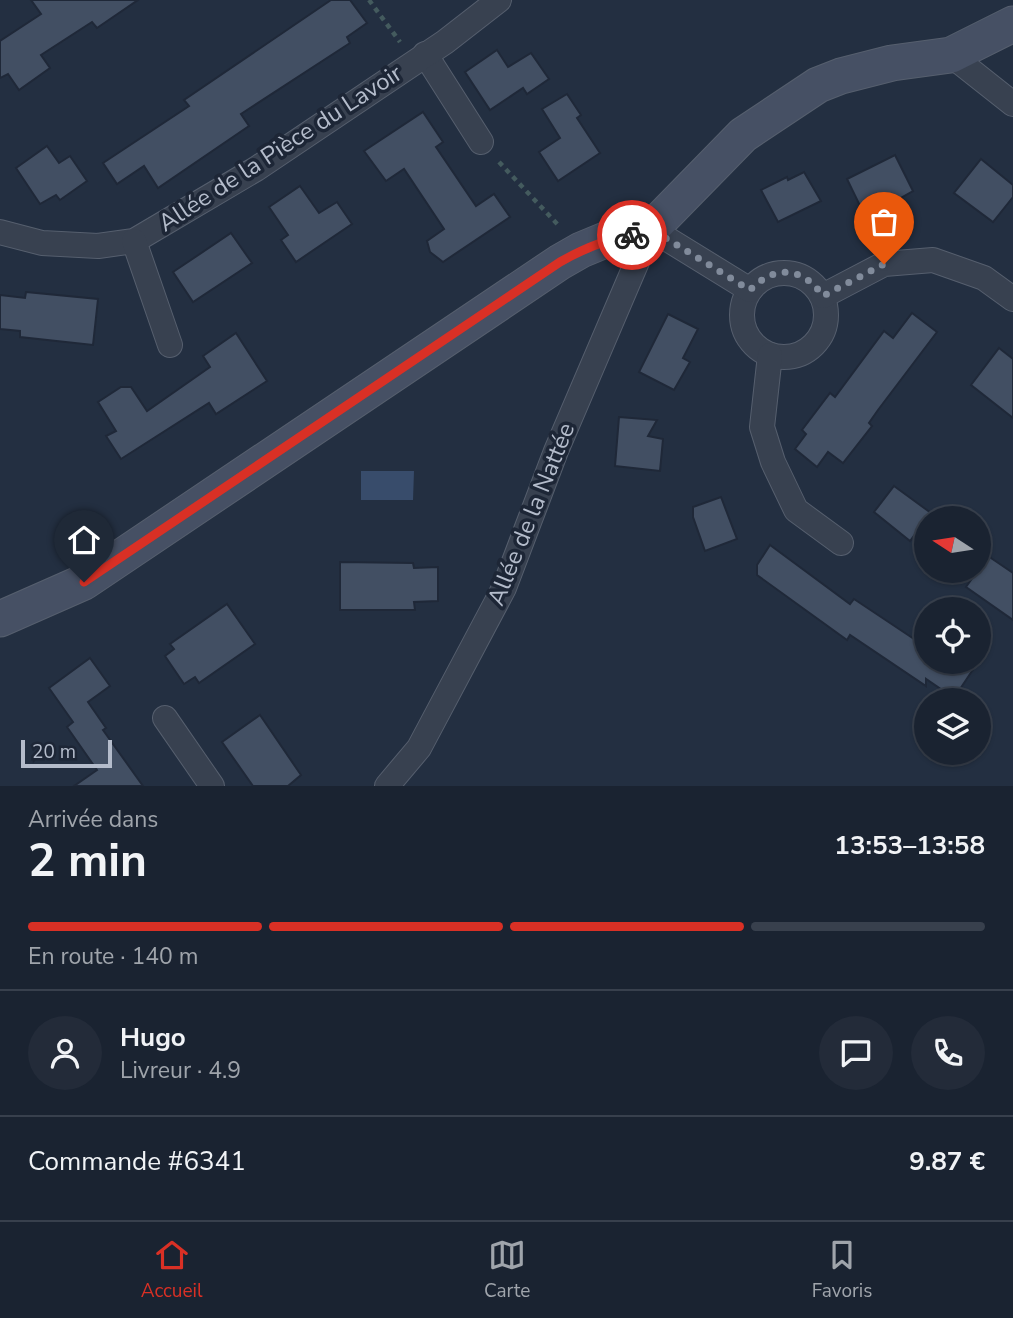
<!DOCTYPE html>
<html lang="fr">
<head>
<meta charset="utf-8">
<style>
	body { margin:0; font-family:"Nunito Sans",sans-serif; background:#232b39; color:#f1f3f6; height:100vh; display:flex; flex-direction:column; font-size:26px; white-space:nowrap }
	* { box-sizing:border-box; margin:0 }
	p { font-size:23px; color:#9fa4ab }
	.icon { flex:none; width:38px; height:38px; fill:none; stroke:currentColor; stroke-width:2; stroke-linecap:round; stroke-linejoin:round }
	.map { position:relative; height:786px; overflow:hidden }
	.drawer { display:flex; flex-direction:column; background:#1a2331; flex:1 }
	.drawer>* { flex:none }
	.needle { width:46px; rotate:282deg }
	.fabs { position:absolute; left:914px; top:506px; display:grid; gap:14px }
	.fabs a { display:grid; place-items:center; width:77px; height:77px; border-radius:50%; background:#1a2331; box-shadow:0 2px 5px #0004,0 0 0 2px #38404d; font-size:35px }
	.scale { position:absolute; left:21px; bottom:18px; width:91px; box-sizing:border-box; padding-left:7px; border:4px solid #b4bccb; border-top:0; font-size:19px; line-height:24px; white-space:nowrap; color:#b4bccb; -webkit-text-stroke:5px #1d2636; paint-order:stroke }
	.pin { position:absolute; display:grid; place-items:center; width:60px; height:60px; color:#fff; margin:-72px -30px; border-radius:50% 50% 50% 0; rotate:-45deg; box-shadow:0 0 7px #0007 }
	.pin .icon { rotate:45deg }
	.courier { position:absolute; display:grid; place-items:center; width:70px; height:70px; margin:-35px; border:5px solid #d93025; border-radius:50%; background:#fff; color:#222; box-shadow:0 2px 9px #0007 }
	.headline em { font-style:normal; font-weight:700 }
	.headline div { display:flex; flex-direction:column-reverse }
	.headline { display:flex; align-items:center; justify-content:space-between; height:119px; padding:0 28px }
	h1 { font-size:46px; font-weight:700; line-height:52px }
	.bar { display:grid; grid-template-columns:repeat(4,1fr); gap:10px 7px; align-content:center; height:84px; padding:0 28px }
	.bar i { height:9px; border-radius:5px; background:#38404d }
	.bar .current { background:#d93025 }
	.bar p { grid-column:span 4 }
	.line { display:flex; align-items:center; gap:18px; padding:0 28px; border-top:2px solid #38404d }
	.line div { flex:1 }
	.round { display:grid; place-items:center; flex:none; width:74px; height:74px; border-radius:37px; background:#232b39 }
	.dock { display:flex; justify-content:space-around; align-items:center; height:98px; border-top:2px solid #38404d; background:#1a2331; font-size:19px; color:#9fa4ab }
	.dock a { display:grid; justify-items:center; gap:4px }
	.dock .current { color:#d93025 }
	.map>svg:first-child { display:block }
	.water { fill:#384c6b }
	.building { fill:#424f63; stroke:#1f2838; stroke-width:2 }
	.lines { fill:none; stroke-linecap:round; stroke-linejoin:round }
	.street-casing { stroke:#565f6e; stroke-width:26 }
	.secondary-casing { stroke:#565f6e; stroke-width:37 }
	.path { stroke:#445b5e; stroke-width:4.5; stroke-dasharray:5 5; stroke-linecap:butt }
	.street { stroke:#384150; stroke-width:24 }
	.secondary { stroke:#465064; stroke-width:35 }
	.done { stroke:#818b9b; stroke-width:7; stroke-dasharray:0 12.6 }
	.route { stroke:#d93025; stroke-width:9 }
	.labels { text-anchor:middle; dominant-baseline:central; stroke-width:7; stroke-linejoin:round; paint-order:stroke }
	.street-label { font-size:24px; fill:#b4bccb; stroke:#1d2636 }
</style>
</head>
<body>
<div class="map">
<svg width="1013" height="786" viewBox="0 0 1013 786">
	<rect width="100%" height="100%" fill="#232f41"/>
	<!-- water -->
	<path class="water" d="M361,471h53l-1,29h-52z"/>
	<!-- building -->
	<g class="building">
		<path d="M31,0h107l-41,28 -5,-6 -51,33 9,13 -31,22 -11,-16 -8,4v-37l41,-27z"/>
		<path d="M331,0h19l17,23 -20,14 3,6 -109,71 8,12 -91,62 -14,-22 -27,18 -14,-21 86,-57 -5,-6z"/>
		<path d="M497,50l11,17 23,-14 18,26 -22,15 -4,-6 -33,22 -25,-38z"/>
		<path d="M567,94l14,21 -4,3 23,35 -42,28 -19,-29 21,-14 -18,-29z"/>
		<path d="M423,112l20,30 -7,5 40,59 18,-12 16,23 -67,45 -13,-10 -3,-11 17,-12 -40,-60 -18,12 -22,-30z"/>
		<path d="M47,146l12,17 11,-7 17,25 -27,19 -4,-5 -16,9 -24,-36z"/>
		<path d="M895,155l18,36 -34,19 -2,-5 -14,7 -16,-33z"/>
		<path d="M981,159l32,26v12l-20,25 -39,-29z"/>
		<path d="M804,172l17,29 -43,21 -17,-32 26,-13 1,3z"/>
		<path d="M300,186l19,27 18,-11 15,22 -56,38 -15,-22 7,-5 -19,-28z"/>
		<path d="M231,233l21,30 -59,39 -20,-30z"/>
		<path d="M26,292l72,7 -5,46 -73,-8v-6l-20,-2v-34l25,3z"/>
		<path d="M912,313l25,19 -59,78 -9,13 3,3 -29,37 -15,-11 -11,15 -22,-18 11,-15 -4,-4 28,-37 5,4 49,-66 9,7z"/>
		<path d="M668,314l30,15 -15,29 7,4 -16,28 -35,-18z"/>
		<path d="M236,333l31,48 -51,33 -7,-11 -88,56 -15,-23 10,-5 -18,-29 23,-15h10l16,24 63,-44 -7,-11z"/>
		<path d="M999,348l14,11v59l-42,-33z"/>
		<path d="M619,417l38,3 -9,16 15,3 -3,32 -45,-5z"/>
		<path d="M894,486l37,27 -21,28 -36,-29z"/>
		<path d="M721,497l16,42 -32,12 -12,-34v-10z"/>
		<path d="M770,545l80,59 4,-5 72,48v15h52l-24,36 -28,-19v7l-76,-51 -3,5 -90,-65v-10z"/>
		<path d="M988,556l25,17v47l-47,-33z"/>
		<path d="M340,562l73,1 1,5 24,-1v34l-24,1 1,8h-75z"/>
		<path d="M227,604l28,40 -56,39 -4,-6 -11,7 -19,-28 9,-7 -4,-5z"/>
		<path d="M90,658l20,28 -22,16 18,26 -3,2 40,56h-69l23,-16 -30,-43 6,-5 -24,-34z"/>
		<path d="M260,715l41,60 -13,11h-35l-31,-44z"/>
	</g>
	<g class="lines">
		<defs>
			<g id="street">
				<path d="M425,54l56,88"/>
				<path d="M951,55l62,49"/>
				<path d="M0,232l42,11 56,3 36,-5 122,-72 189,-127 54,-42"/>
				<path d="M134,241l36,104"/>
				<circle cx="784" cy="315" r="42"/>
				<path d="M823,296l61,-32 49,-4 51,18 29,21"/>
				<path d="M770,355l-8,72 11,35 23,48 45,33"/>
				<path d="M165,718l47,68"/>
				<path d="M387,786l32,-38 85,-160 52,-137 95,-222 99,61"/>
			</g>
			<path id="secondary" d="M0,619l84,-37 476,-320 21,-12 29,-12 41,-9 92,-94 75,-50 23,-9 51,-13 59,-8 62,-31"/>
		</defs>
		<!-- street casing -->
		<use href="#street" class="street-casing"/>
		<!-- secondary casing -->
		<use href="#secondary" class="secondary-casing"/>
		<!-- path -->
		<g class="path">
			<path d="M369,0l31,42"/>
			<path d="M499,162l61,65"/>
		</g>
		<!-- street -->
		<use href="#street" class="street"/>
		<!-- secondary -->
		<use href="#secondary" class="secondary"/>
	</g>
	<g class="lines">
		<!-- done -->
		<path class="done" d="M632,235l19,-6 99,61c25,-25 52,-24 73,6l61,-32"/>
		<!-- route -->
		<path class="route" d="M84,582l476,-320c23,-13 45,-23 72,-27"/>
	</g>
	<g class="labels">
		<!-- street labels -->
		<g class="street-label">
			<text transform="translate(280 148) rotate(-33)">Allée de la Pièce du Lavoir</text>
			<text transform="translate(531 514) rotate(-68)">Allée de la Nattée</text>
		</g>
	</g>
</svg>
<div class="fabs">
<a><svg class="needle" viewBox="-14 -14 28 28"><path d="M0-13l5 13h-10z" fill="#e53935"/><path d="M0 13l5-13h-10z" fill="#9fa4ab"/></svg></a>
<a><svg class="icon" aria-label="locate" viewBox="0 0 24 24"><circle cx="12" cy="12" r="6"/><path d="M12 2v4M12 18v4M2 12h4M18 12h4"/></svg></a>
<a><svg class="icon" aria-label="layers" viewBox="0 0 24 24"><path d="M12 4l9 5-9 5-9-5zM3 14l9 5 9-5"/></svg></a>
</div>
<div class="scale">20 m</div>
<div class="pin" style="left:884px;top:264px;background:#ea580c"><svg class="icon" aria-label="bag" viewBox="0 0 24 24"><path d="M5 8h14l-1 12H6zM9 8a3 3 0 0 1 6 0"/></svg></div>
<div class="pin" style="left:84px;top:582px;background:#1f2937"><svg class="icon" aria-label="home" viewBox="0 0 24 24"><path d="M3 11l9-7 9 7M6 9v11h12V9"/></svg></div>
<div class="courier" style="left:632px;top:235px"><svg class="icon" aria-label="bike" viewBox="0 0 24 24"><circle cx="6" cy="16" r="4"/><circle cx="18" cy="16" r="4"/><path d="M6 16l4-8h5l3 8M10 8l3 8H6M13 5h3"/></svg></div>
</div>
<section class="drawer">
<div class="headline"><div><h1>2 min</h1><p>Arrivée dans</p></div><em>13:53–13:58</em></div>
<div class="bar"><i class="current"></i><i class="current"></i><i class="current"></i><i></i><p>En route · 140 m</p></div>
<div class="line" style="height:126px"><a class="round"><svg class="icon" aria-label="person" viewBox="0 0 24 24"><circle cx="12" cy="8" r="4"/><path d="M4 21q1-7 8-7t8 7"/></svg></a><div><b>Hugo</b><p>Livreur · 4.9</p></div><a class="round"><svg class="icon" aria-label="chat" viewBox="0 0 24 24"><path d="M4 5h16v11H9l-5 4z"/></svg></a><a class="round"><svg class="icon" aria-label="phone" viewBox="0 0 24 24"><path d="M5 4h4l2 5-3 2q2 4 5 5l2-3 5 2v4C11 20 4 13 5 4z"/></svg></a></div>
<div class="line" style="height:91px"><div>Commande #6341</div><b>9.87 €</b></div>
</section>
<nav class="dock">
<a class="current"><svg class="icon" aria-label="home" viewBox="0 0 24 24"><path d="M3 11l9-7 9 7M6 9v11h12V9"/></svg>Accueil</a>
<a><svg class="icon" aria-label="map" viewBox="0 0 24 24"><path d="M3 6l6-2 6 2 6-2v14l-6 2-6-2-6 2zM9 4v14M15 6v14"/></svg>Carte</a>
<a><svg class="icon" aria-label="saved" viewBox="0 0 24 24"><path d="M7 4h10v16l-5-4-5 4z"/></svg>Favoris</a>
</nav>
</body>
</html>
